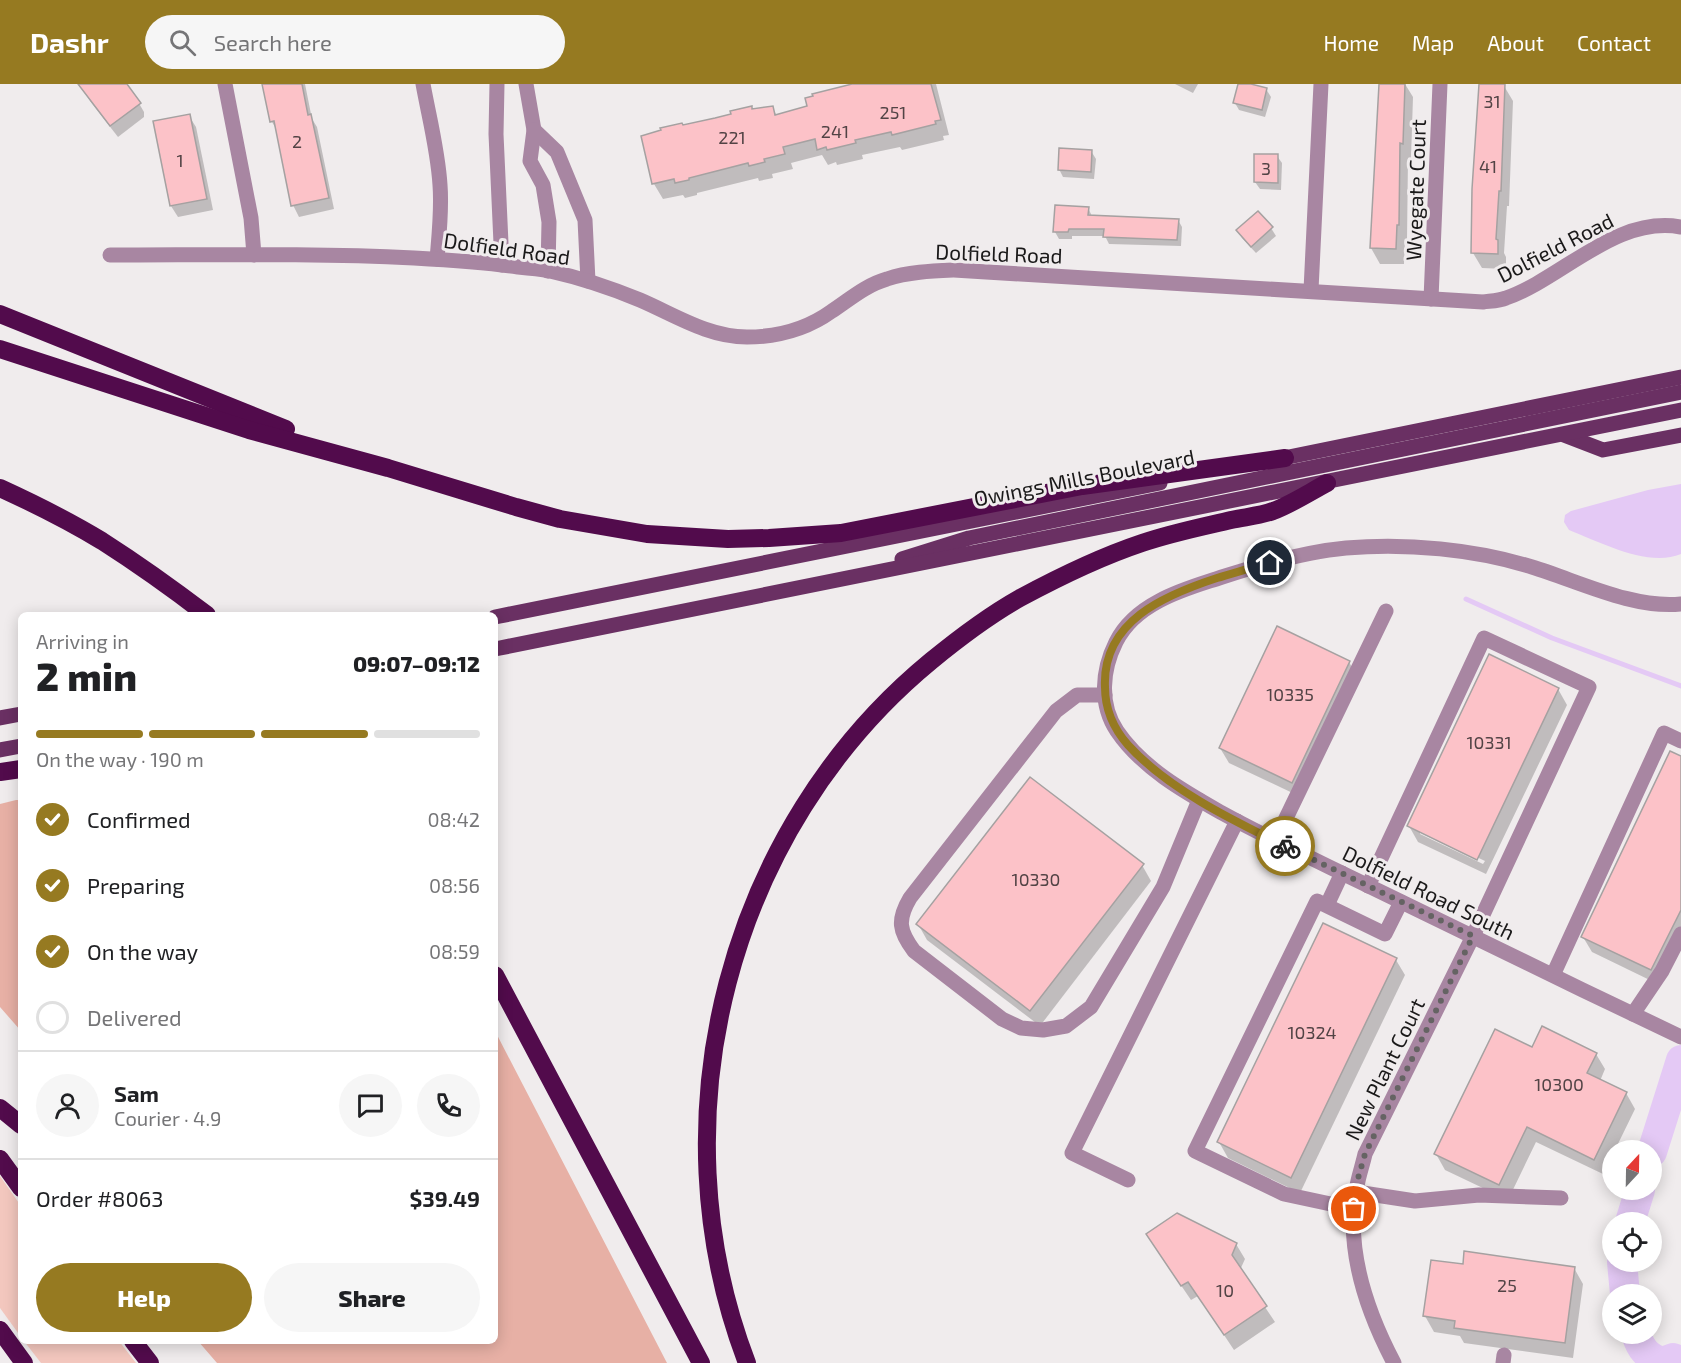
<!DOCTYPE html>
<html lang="en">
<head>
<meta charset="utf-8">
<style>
	body { margin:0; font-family:"Exo 2",sans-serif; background:#f6f6f6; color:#202124; height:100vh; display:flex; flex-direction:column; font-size:22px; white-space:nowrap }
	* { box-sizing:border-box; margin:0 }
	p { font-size:20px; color:#757577 }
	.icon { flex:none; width:33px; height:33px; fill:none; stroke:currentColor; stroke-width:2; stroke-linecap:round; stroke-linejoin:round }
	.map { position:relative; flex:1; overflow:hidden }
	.panel { position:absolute; left:18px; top:528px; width:480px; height:732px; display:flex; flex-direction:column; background:#fff; border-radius:9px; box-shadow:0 3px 15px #0003 }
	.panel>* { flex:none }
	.needle { width:39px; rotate:22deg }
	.fabs { position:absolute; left:1602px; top:1056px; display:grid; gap:12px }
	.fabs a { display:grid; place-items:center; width:60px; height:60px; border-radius:50%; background:#fff; box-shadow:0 3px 15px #0003; font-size:30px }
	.pin { position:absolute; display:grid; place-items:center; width:51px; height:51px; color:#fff; margin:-26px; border:3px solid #fff; border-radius:50%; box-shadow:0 2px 6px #0007 }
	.courier { position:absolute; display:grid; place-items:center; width:60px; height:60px; margin:-30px; border:4px solid #967a21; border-radius:50%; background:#fff; color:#222; box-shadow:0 2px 8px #0007 }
	.headline em { font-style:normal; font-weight:800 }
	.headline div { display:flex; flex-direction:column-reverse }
	.headline { display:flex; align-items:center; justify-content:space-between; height:102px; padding:0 18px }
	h1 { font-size:39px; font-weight:800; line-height:45px }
	.bar { display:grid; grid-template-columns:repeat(4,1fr); gap:9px 6px; align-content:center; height:72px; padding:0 18px }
	.bar i { height:8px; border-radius:4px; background:#e0e0e0 }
	.bar .selected { background:#967a21 }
	.bar p { grid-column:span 4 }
	.line { display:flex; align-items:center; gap:15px; padding:0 18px; border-top:2px solid #e0e0e0 }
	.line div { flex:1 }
	.round { display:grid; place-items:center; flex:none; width:63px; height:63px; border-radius:32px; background:#f6f6f6 }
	ol { padding:0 18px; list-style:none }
	li { display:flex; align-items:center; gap:18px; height:66px }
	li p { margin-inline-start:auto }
	li .icon { padding:6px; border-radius:50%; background:#967a21; color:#fff; stroke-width:4 }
	li:last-child { color:#757577 }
	li i { width:33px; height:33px; border:3px solid #e0e0e0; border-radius:50% }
	.primary-button { display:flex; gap:12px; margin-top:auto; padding:12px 18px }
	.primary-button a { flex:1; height:69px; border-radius:36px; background:#967a21; color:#fff; font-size:24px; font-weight:800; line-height:69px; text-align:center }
	.primary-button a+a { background:#f6f6f6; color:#202124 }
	header { display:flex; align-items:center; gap:36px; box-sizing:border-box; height:84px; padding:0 30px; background:#967a21; color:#fff }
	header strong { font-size:28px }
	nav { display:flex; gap:33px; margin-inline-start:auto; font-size:21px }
	.search { width:420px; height:54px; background:#f6f6f6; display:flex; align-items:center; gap:15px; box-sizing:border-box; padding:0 21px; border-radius:33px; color:#757577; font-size:22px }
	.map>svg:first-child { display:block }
	.green { fill:#f3c7be }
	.forest { fill:#e7b0a5 }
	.water { fill:#e4c9f5 }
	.shadow { fill:#0003; fill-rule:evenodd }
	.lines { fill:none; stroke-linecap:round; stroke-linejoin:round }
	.stream { stroke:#e4c9f5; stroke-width:5 }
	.river { stroke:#e4c9f5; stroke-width:30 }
	.building { fill:#fcc2c8; stroke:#a5a1a1; stroke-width:1.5 }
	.minor { stroke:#a886a2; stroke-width:15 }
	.major { stroke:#6a3063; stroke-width:15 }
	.highway { stroke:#520b4c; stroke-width:18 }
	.done { stroke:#656363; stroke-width:6; stroke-dasharray:0 10.8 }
	.route { stroke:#967a21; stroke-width:8 }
	.labels { text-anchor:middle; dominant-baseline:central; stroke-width:6; stroke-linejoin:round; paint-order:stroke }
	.number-label { font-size:18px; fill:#524345 }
	.street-label { font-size:21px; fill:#1a1919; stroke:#f0eced }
</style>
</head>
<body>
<header>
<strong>Dashr</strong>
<div class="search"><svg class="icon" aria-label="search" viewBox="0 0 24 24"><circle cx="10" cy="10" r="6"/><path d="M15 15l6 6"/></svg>Search here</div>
<nav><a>Home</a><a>Map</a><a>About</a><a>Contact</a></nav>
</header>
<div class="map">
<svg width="1681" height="1279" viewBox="0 0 1681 1279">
	<rect width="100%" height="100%" fill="#f0eced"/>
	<!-- green -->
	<g class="green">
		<path d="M0,1092l21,30v131l-21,-29z"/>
		<path d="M24,1257h95l17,22h-95z"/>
	</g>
	<!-- forest -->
	<g class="forest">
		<path d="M16,716h5v231l-21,-24v-203z"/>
		<path d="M495,947l172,332h-450l-19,-22h297z"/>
	</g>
	<!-- water -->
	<path class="water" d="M1681,400v70c-33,14 -81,-12 -112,-24l-5,-8 1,-7 6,-4 77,-21z"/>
	<!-- shadow -->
	<g class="shadow">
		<path d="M82,0h43l12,16 7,12v5l-26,20 -28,-36z"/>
		<path d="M264,0h41l7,35 5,8 17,82 -35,8 -6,-12 -15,-73 -6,-10z"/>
		<path d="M871,0h65l13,51 -6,1 1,4 -42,10 -2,-3 -38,8 1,4 -26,6 -1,-3 -8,3 -6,-10 -31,8 2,6 -21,5 1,4 -14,3 -1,-3 -61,15v2l-12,3 -2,-3 -20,4 -9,-15 -11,-47 109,-27 20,-3 5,9 32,-8z"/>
		<path d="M1175,0h23l-5,9z"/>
		<path d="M1240,0l26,5 5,8 -6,20 -26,-7 -4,-7z"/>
		<path d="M1380,0h25l8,13 -2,62 -3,-1 -1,82h-2l-1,24h-24l-9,-16z"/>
		<path d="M1504,2l9,15 -4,105h-2l-3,47 2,4v12l-24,-1 -9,-15z"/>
		<path d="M189,32l7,11 17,83 -35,7 -7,-11z"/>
		<path d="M1091,67l5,8 -2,20 -31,-2 -4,-8z"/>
		<path d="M1256,71l21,1 5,7 -1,27 -21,-1 -5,-7z"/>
		<path d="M1088,124l4,8 86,4 4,7 -1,19 -72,-2 -4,-8h-33v3h-13l-4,-7z"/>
		<path d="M1271,144l5,8 -20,17 -14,-15 -4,-8z"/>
		<path d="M1349,578l9,16 -57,119 -72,-34 -9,-15z"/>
		<path d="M1558,605l9,16 -81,169 -68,-32 -9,-16zM1420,746l65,31 -2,3 -63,-30z"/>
		<path d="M1681,674v184l-21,43 -68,-33 -9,-15z"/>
		<path d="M1142,781l9,16 -111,145 -113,-86 -9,-16z"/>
		<path d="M1396,876l9,15 -105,218 -72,-35 -9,-16z"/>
		<path d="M1533,965l63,5 9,15 -5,12 26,12 9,16 -20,41h-3v5l-9,19 -67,-32 -28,58 -63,-30 -9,-16z"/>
		<path d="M1236,1160l9,15 -5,11 35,52 -41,28 -36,-54 -7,4 -34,-50z"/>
		<path d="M1464,1182l110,2 9,16 -10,74 -109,-15 -4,-7 -26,-4 -9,-16z"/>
	</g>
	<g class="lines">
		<!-- stream -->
		<path class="stream" d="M1466,515l86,39 129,48"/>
		<!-- river -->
		<g class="river">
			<path d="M1652,1068l29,-92"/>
			<path d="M1630,1138l10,-32"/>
			<path d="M1622,1178l3,32"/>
			<path d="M1636,1250c5,15 10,22 26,28l11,-4 8,3"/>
		</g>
	</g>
	<!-- building -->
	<g class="building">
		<path d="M78,0h49l14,19 -31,23z"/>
		<path d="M262,0h40l6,31 3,-1 18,84 -38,8 -17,-85 -4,1z"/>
		<path d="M852,0h79l10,36 -6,1 1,3 -44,11 -1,-3 -36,8 1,3 -29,7 -1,-3 -9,3 -2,-11 -32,8 2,7 -21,5 1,3 -16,4 -1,-3 -59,15v2l-14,3 -1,-4 -22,5 -11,-48 20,-6 -1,-2 22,-5 1,2 32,-7 16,-4 -1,-3 22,-5v3l21,-3 2,9 32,-9 -2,-8 8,-2 -1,-2z"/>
		<path d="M1238,0h13l16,4 -5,22 -29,-7z"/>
		<path d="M1379,0h26l-2,60 -3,-1 -1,82h-2l-1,24 -26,-1z"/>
		<path d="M1479,0h26l-4,107h-2l-3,48 2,1v14l-27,-1 1,-64z"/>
		<path d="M190,30l17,85 -37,7 -17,-85z"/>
		<path d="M1059,64l33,2 -1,22 -33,-2z"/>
		<path d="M1254,70h24v29l-24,-1z"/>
		<path d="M1055,121l34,2 -1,8 91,4 -2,21 -74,-3 1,-8h-35l-1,3h-15z"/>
		<path d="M1258,127l15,16 -22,20 -15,-17z"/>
		<path d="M1277,542l73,35 -58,122 -73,-35z"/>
		<path d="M1489,570l70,34 -82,172 -70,-34z"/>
		<path d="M1670,667l11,5v154l-30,60 -70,-33z"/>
		<path d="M1030,693l114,87 -114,147 -114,-87z"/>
		<path d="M1323,839l74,35 -106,220 -74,-36z"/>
		<path d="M1542,942l55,27 -10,20 40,19 -33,68 -67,-33 -28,58 -65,-31 61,-125 37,18z"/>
		<path d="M1177,1129l60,30 -5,12 35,51 -43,29 -36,-53 -7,4 -35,-52z"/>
		<path d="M1464,1167l111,16 -10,76 -111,-15 1,-7 -32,-5 8,-56 32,4z"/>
	</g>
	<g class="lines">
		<!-- minor -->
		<g class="minor">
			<path d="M225,0l26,134 3,37"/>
			<path d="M423,0c6,33 15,67 17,101 2,25 -1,50 -3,74"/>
			<path d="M497,0l-1,50 6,131"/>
			<path d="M526,0l8,46 -4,31 13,24 6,37 -1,49"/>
			<path d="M534,46l23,22 28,68 3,61"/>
			<path d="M110,171c101,0 203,-2 304,3 35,2 70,4 104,9 11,1 21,2 32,4 31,7 61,17 90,29 35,15 68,37 107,37 30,0 60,-8 85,-26 18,-12 34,-26 55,-32 21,-7 45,-8 67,-9l529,32c7,-1 16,-1 23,-4 57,-20 110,-83 175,-71"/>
			<path d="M1311,206l10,-206"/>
			<path d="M1431,215l9,-215"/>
			<path d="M1681,520c-48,5 -103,-23 -149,-37 -58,-18 -125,-24 -186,-19 -42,4 -84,16 -124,29 -21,7 -43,13 -63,24 -17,9 -34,23 -43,41 -14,28 -17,62 1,89 25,37 68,61 105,82 51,28 104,52 157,78 100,49 201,98 302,146"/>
			<path d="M1105,611h-28l-21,16 -146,187c-13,22 -11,33 4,53l88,68 19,9 22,2 23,-4 25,-19 72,-120 36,-87"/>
			<path d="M1275,757l111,-230"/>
			<path d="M1368,802l116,-248 105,49 -116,249 -108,218c-2,9 -5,18 -7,27 -15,63 7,127 36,182"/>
			<path d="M1327,821l15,-32"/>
			<path d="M1553,891l111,-242 17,8"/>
			<path d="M1633,930l29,-43 19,-37"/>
			<path d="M1128,1096l-56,-27 165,-332"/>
			<path d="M1356,1108l59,9 64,-6 82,3"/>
			<path d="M1354,1125l-70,-15 -89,-43 122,-250 68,33 16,-32"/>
			<path d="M1503,1279l1,-8"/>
		</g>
		<!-- major -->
		<g class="major">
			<path d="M1564,351l39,15 78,-15"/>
			<path d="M1274,376l407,-83"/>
			<path d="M902,475l67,-21 712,-146"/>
			<path d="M495,533l665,-134"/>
			<path d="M495,565l1186,-239"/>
			<path d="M0,634l21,-4"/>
			<path d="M0,666l21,-4"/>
		</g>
		<!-- highway -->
		<g class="highway">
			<path d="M0,230l286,115"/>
			<path d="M0,265l249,81 139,38 128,39 44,12 87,15 81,5 41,-1 72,-5 241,-47 203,-28"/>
			<path d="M0,404c35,16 69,33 102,53 36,23 71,48 105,74"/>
			<path d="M0,688l21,-3"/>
			<path d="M495,891l206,388"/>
			<path d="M0,1024l21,17"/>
			<path d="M0,1075l21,29"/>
			<path d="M0,1246l24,33"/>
			<path d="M133,1257l17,22"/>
			<path d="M747,1279c-94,-245 -19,-535 184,-702 28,-23 57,-45 89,-63 39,-21 80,-41 122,-55 29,-10 59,-16 89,-23 13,-3 29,-4 42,-9 17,-6 37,-19 54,-28"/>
		</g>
	</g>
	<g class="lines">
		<!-- done -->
		<path class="done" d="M1285,762l188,90 -108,218 -8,28 -3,27"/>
		<!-- route -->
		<path class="route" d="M1270,479c-18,4 -35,10 -53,15 -52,17 -115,43 -112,109 0,22 8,41 23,58 40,44 104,75 157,101"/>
	</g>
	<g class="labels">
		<!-- number labels -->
		<g class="number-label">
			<text x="1492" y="17">31</text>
			<text x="893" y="28">251</text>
			<text x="835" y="47">241</text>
			<text x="732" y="53">221</text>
			<text x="297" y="57">2</text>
			<text x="180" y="76">1</text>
			<text x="1488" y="82">41</text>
			<text x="1266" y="84">3</text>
			<text x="1290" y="610">10335</text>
			<text x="1489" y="658">10331</text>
			<text x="1036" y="795">10330</text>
			<text x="1312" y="948">10324</text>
			<text x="1559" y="1000">10300</text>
			<text x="1507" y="1201">25</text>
			<text x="1225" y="1206">10</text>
		</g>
		<!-- street labels -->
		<g class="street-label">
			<text transform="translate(1415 106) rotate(-88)">Wyegate Court</text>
			<text transform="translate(1555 163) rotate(-27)">Dolfield Road</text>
			<text transform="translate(507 164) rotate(8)">Dolfield Road</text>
			<text transform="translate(999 169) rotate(2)">Dolfield Road</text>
			<text transform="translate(1084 393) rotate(-11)">Owings Mills Boulevard</text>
			<text transform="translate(1429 808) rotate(26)">Dolfield Road South</text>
			<text transform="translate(1384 985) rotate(-64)">New Plant Court</text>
		</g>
	</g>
</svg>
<div class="fabs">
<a><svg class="needle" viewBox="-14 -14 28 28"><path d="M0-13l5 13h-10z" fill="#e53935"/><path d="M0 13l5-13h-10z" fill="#757577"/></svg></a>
<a><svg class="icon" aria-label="locate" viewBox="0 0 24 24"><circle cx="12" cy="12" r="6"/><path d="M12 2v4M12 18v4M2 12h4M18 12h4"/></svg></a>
<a><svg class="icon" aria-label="layers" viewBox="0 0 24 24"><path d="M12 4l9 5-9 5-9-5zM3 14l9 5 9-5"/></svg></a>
</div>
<div class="pin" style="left:1354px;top:1125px;background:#ea580c"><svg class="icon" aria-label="bag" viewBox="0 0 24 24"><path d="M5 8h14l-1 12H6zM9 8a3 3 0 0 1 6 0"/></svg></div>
<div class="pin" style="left:1270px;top:479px;background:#1f2937"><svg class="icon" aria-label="home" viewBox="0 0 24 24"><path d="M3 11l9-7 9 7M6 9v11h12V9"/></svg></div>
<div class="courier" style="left:1285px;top:762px"><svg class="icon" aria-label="bike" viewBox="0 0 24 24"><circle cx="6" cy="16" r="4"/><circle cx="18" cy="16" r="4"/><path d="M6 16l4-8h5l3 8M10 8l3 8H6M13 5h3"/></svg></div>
<section class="panel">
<div class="headline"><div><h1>2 min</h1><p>Arriving in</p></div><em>09:07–09:12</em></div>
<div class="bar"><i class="selected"></i><i class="selected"></i><i class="selected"></i><i></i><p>On the way · 190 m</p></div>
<ol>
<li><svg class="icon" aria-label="check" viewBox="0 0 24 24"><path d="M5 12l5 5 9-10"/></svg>Confirmed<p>08:42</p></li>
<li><svg class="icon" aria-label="check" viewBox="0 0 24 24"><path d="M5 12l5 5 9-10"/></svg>Preparing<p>08:56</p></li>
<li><svg class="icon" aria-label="check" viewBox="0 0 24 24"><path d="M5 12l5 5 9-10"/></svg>On the way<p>08:59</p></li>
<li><i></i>Delivered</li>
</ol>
<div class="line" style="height:108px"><a class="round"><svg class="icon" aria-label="person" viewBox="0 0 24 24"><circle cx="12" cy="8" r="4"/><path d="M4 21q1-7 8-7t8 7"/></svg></a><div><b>Sam</b><p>Courier · 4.9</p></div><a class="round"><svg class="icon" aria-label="chat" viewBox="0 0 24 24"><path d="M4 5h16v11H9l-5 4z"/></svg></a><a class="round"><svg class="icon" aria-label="phone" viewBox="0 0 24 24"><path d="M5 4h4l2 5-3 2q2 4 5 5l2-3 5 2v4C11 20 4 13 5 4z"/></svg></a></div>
<div class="line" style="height:78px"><div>Order #8063</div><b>$39.49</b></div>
<div class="primary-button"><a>Help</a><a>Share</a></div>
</section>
</div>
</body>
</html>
